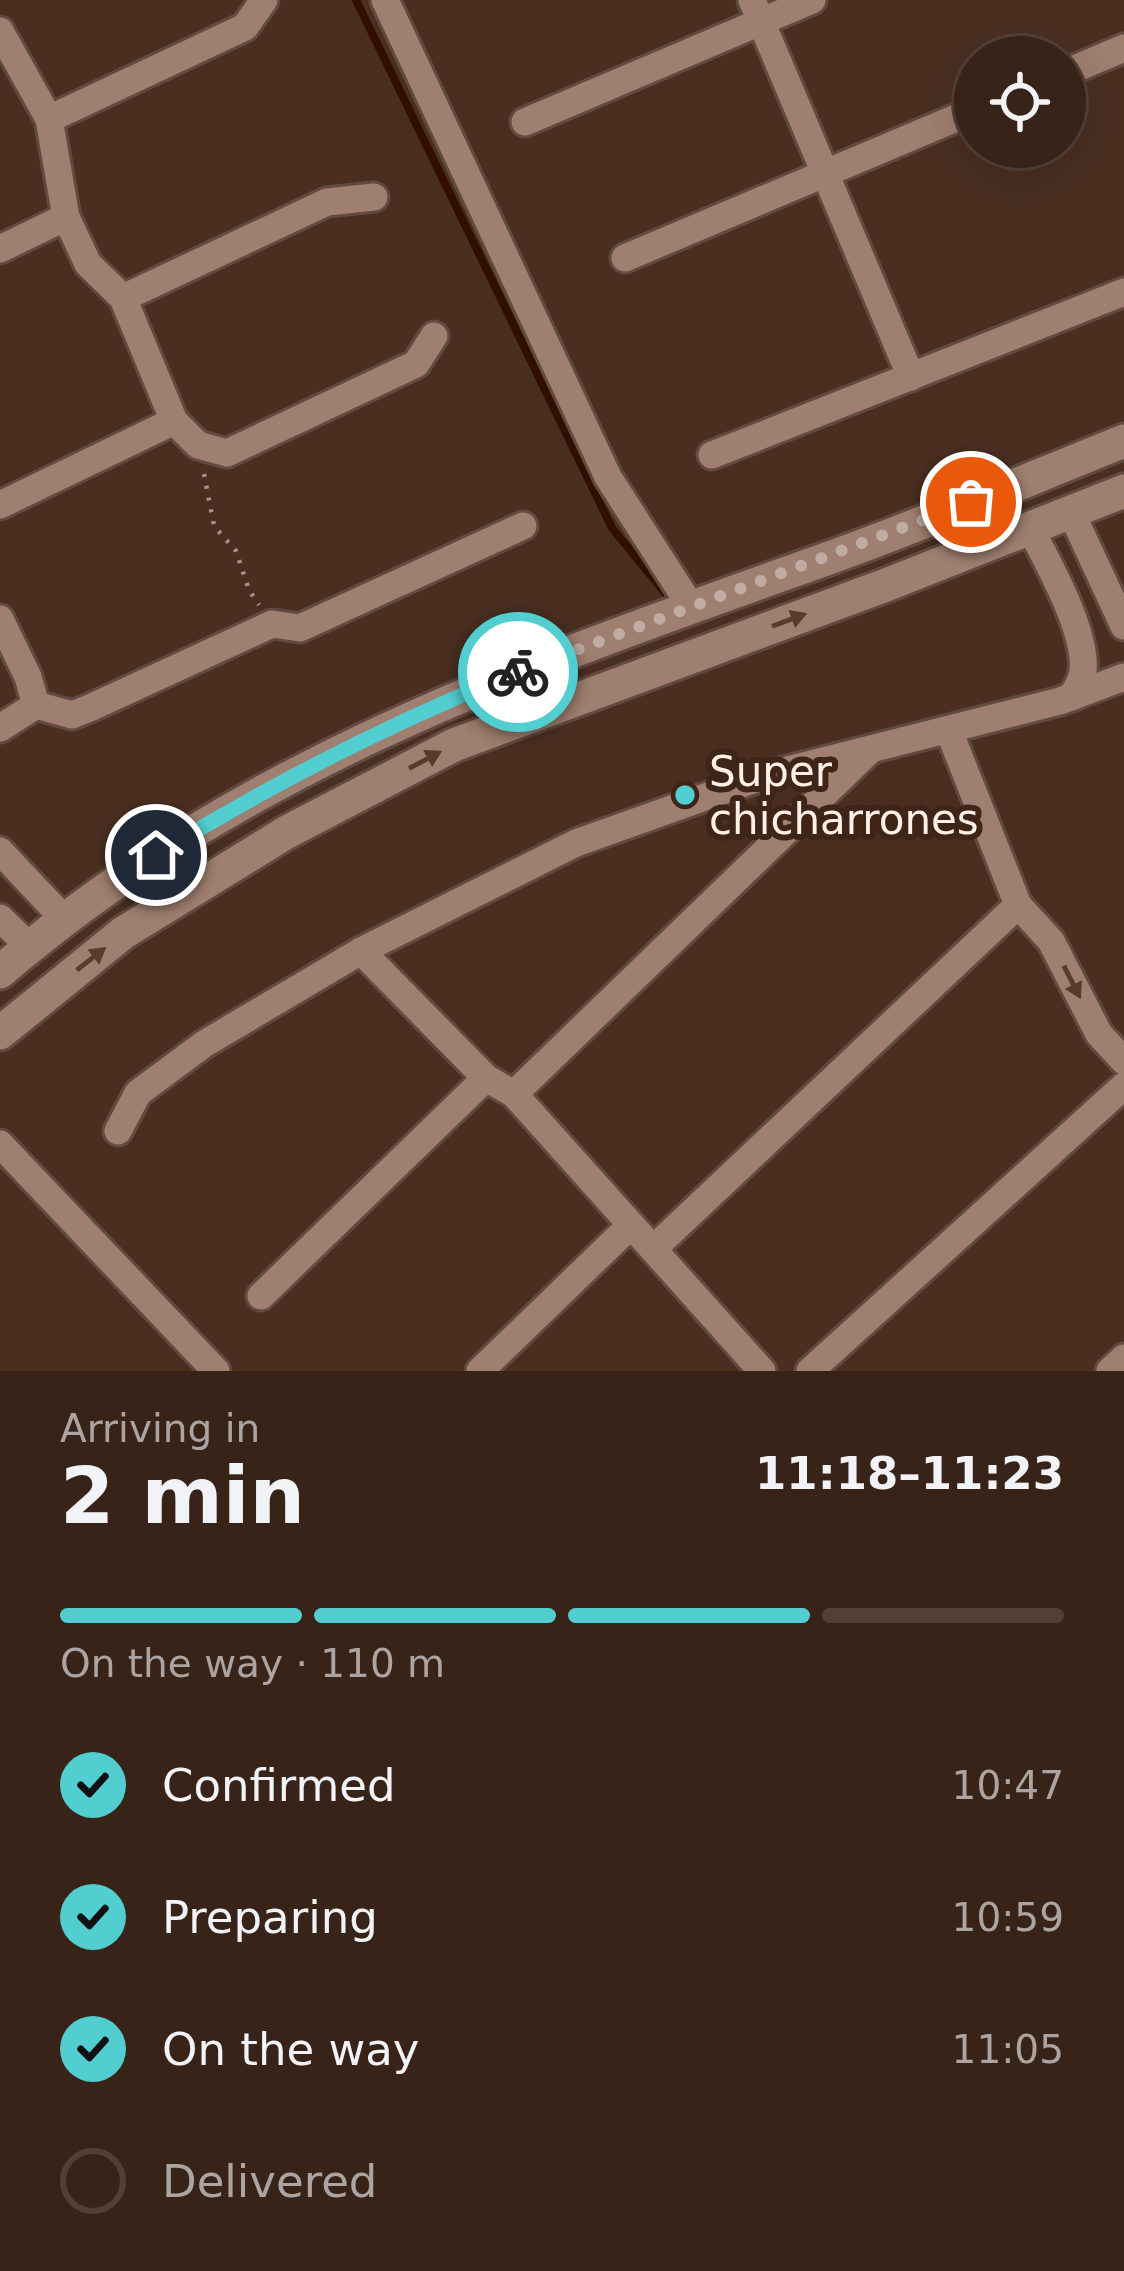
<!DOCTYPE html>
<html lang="en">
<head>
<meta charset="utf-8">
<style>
	body { margin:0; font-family:"DejaVu Sans",sans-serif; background:#432f26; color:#f1f3f6; height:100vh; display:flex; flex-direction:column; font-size:45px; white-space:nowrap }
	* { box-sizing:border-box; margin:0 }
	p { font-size:39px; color:#aba4a2 }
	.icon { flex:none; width:66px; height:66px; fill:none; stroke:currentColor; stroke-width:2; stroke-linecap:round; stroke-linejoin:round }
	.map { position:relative; height:1371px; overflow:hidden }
	.sheet { display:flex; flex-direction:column; background:#382319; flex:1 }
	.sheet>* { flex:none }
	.buttons { position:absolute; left:954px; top:36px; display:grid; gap:24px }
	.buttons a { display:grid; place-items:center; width:132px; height:132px; border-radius:50%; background:#382319; box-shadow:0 12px 48px #0002,0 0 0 3px #524038; font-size:60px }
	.pin { position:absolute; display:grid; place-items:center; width:102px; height:102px; color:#fff; margin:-51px; border:6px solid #fff; border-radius:50%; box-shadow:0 3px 12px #0007 }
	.courier { position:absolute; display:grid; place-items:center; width:120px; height:120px; margin:-60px; border:9px solid #52cdd0; border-radius:50%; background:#fff; color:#222; box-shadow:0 3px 15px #0007 }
	.head em { font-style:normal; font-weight:800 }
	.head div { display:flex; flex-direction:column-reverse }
	.head { display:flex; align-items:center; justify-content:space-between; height:204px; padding:0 60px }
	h1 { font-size:78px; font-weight:800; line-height:90px }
	.bar { display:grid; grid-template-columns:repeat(4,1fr); gap:18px 12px; align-content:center; height:144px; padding:0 60px }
	.bar i { height:15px; border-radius:9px; background:#524038 }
	.bar .selected { background:#52cdd0 }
	.bar p { grid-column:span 4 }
	ol { padding:0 60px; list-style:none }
	li { display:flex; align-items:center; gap:36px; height:132px }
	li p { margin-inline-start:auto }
	li .icon { padding:12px; border-radius:50%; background:#52cdd0; color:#111; stroke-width:4 }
	li:last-child { color:#aba4a2 }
	li i { width:66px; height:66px; border:6px solid #524038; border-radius:50% }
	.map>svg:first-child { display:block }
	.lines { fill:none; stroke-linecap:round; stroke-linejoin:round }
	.stream { stroke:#320e00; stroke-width:8 }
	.minor-casing { stroke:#614a3f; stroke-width:33 }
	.tertiary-casing { stroke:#614a3f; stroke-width:39 }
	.path { stroke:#a79389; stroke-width:4.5; stroke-dasharray:3 9; stroke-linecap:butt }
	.minor { stroke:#9f7f6f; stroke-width:27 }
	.tertiary { stroke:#9f7f6f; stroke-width:33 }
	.oneway { fill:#573c2d }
	.done { stroke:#bfaca3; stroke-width:12; stroke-dasharray:0 21.6 }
	.route { stroke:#52cdd0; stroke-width:15 }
	.poi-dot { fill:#52cdd0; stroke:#3f2517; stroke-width:4.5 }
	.labels { text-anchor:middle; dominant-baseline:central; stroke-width:12; stroke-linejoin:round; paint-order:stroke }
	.poi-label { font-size:42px; fill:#fef0e9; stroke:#3f2517; text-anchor:start }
</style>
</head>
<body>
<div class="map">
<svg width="1124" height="1371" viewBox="0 0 1124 1371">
	<rect width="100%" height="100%" fill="#4a2f21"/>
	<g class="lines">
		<!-- stream -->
		<path class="stream" d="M356,0l256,528 58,71"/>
		<defs>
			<g id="minor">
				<path d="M385,0l223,477 82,128"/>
				<path d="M752,0l159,377"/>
				<path d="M0,31l49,88 17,98 22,47 35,34 51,123 24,24 29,8 189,-89 18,-28"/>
				<path d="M1065,73l59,-25"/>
				<path d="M49,119l196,-92 19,-27"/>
				<path d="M525,122l287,-122"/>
				<path d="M0,249l66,-32"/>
				<path d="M625,258l350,-148"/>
				<path d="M123,298l204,-96 47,-5"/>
				<path d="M712,455l412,-163"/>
				<path d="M0,505l174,-84"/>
				<path d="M1071,512l53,114"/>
				<path d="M1031,530c18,35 56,102 52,141 -1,10 -7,18 -11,26"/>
				<path d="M0,619l28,58 8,28"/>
				<path d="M0,728l36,-23 36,10 20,-8 180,-83 28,4 223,-102"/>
				<path d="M949,731l69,174 33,36 48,93 25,27"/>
				<path d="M0,851l66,70"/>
				<path d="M0,918l31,30"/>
				<path d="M361,951l125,127 28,16 248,277"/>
				<path d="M514,1094l355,-343"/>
				<path d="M118,1131l20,-38 66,-49 157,-93 215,-108 188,-67 296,-75 64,-24"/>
				<path d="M0,1144l216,227"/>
				<path d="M653,1249l365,-344"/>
				<path d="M261,1296l225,-218"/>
				<path d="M480,1371l151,-146"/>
				<path d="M810,1371l314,-285"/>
				<path d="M1110,1371l14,-13"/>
			</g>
			<g id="tertiary">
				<path d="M0,972c238,-204 511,-301 801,-404 109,-38 216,-84 323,-127"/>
				<path d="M0,1033l123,-100 164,-101 167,-87 432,-160 238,-94"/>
			</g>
		</defs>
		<!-- minor casing -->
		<use href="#minor" class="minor-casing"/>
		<!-- tertiary casing -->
		<use href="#tertiary" class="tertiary-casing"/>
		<!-- path -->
		<path class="path" d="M204,474l10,52 22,25 13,39 10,15"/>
		<!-- minor -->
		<use href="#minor" class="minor"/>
		<!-- tertiary -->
		<use href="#tertiary" class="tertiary"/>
	</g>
	<!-- one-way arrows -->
	<defs><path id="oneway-solid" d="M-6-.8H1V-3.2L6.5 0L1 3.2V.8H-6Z" transform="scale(3)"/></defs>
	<g class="oneway">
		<use href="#oneway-solid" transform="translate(789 620) rotate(-20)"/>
		<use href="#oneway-solid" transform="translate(425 760) rotate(-28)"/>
		<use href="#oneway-solid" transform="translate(91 959) rotate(-38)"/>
		<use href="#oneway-solid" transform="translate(1072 982) rotate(63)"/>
	</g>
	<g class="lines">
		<!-- done -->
		<path class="done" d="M518,672l453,-170"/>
		<!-- route -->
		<path class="route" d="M156,855c117,-72 234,-132 362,-183"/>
	</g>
	<!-- markers -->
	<circle class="poi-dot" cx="685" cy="795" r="12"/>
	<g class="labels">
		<!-- poi labels -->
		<g class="poi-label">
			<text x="709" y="771">Super<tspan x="709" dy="48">chicharrones</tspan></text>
		</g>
	</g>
</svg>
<div class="buttons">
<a><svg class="icon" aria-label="locate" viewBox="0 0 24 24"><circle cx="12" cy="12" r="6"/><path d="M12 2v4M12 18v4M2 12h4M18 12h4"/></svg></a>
</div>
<div class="pin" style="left:971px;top:502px;background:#ea580c"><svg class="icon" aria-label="bag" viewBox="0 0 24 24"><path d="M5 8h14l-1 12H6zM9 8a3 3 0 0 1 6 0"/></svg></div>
<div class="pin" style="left:156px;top:855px;background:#1f2937"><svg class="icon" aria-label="home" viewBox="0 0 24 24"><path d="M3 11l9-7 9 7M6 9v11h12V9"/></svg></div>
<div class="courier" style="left:518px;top:672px"><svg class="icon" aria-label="bike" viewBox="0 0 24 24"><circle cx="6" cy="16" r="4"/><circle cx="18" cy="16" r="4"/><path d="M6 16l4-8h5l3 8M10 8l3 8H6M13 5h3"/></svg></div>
</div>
<section class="sheet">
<div class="head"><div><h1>2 min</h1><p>Arriving in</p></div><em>11:18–11:23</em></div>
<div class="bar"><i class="selected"></i><i class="selected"></i><i class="selected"></i><i></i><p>On the way · 110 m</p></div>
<ol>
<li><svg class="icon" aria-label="check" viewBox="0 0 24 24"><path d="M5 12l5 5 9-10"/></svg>Confirmed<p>10:47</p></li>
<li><svg class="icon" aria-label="check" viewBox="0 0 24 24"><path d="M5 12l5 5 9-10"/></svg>Preparing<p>10:59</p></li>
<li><svg class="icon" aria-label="check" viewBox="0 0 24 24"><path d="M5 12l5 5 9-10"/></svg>On the way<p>11:05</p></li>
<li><i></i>Delivered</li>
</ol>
</section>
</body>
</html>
